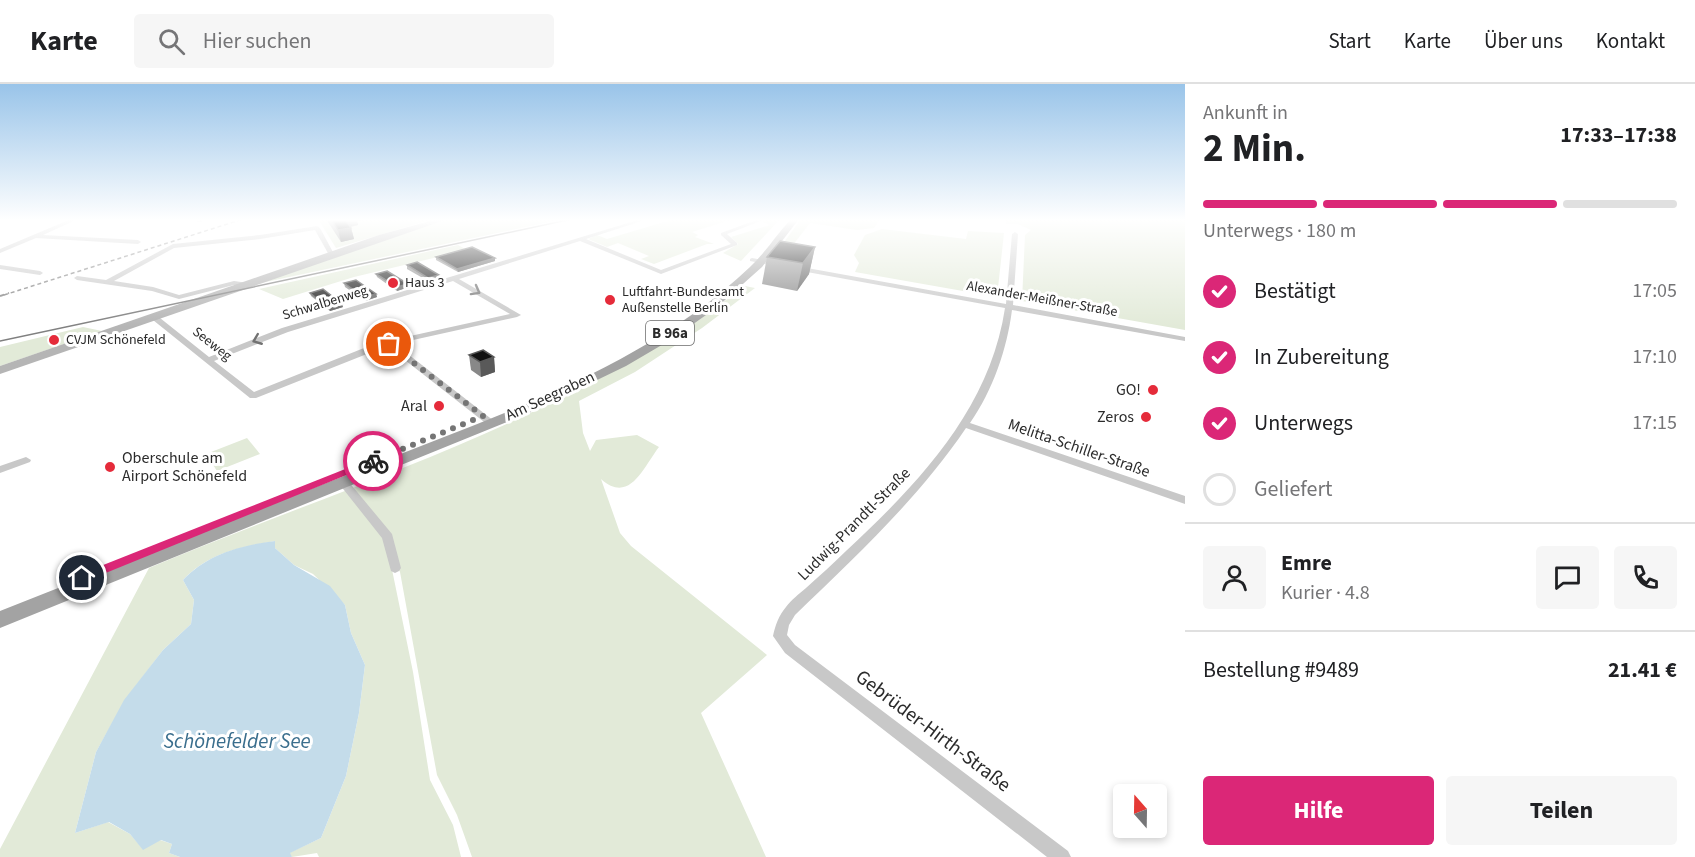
<!DOCTYPE html>
<html lang="de">
<head>
<meta charset="utf-8">
<style>
	body { margin:0; font-family:"Source Sans 3",sans-serif; background:#f6f6f6; color:#202124; height:100vh; display:flex; flex-direction:column; font-size:22px; white-space:nowrap }
	* { box-sizing:border-box; margin:0 }
	p { font-size:20px; color:#757577 }
	.icon { flex:none; width:33px; height:33px; fill:none; stroke:currentColor; stroke-width:2; stroke-linecap:round; stroke-linejoin:round }
	.map { position:relative; flex:1; overflow:hidden }
	.details { display:flex; flex-direction:column; background:#fff; width:510px }
	.details>* { flex:none }
	.needle { width:39px; rotate:340deg }
	.controls { position:absolute; left:1113px; top:700px; display:grid; gap:12px }
	.controls a { display:grid; place-items:center; width:54px; height:54px; border-radius:6px; background:#fff; box-shadow:0 3px 9px #0003; font-size:30px }
	.pin { position:absolute; display:grid; place-items:center; width:51px; height:51px; color:#fff; margin:-26px; border:3px solid #fff; border-radius:50%; box-shadow:0 2px 6px #0007 }
	.courier { position:absolute; display:grid; place-items:center; width:60px; height:60px; margin:-30px; border:4px solid #db2777; border-radius:50%; background:#fff; color:#222; box-shadow:0 2px 8px #0007 }
	.headline em { font-style:normal; font-weight:700 }
	.headline div { display:flex; flex-direction:column-reverse }
	.headline { display:flex; align-items:center; justify-content:space-between; height:102px; padding:0 18px }
	h1 { font-size:39px; font-weight:700; line-height:45px }
	.bar { display:grid; grid-template-columns:repeat(4,1fr); gap:9px 6px; align-content:center; height:72px; padding:0 18px }
	.bar i { height:8px; border-radius:4px; background:#e0e0e0 }
	.bar .active { background:#db2777 }
	.bar p { grid-column:span 4 }
	.line { display:flex; align-items:center; gap:15px; padding:0 18px; border-top:2px solid #e0e0e0 }
	.line div { flex:1 }
	.round { display:grid; place-items:center; flex:none; width:63px; height:63px; border-radius:6px; background:#f6f6f6 }
	ol { padding:0 18px; list-style:none }
	li { display:flex; align-items:center; gap:18px; height:66px }
	li p { margin-inline-start:auto }
	li .icon { padding:6px; border-radius:50%; background:#db2777; color:#fff; stroke-width:4 }
	li:last-child { color:#757577 }
	li i { width:33px; height:33px; border:3px solid #e0e0e0; border-radius:50% }
	.cta { display:flex; gap:12px; margin-top:auto; padding:12px 18px }
	.cta a { flex:1; height:69px; border-radius:6px; background:#db2777; color:#fff; font-size:24px; font-weight:700; line-height:69px; text-align:center }
	.cta a+a { background:#f6f6f6; color:#202124 }
	header { display:flex; align-items:center; gap:36px; box-sizing:border-box; height:84px; padding:0 30px; background:#fff; border-bottom:2px solid #e0e0e0 }
	header strong { font-size:28px }
	nav { display:flex; gap:33px; margin-inline-start:auto; font-size:21px }
	.search { width:420px; height:54px; background:#f6f6f6; display:flex; align-items:center; gap:15px; box-sizing:border-box; padding:0 21px; border-radius:6px; color:#757577; font-size:22px }
	main { display:flex; flex:1; min-height:0 }
	.map>svg:first-child { display:block }
	.green { fill:#e2ead8 }
	.water { fill:#c4dcea }
	.lines { fill:none; stroke-linecap:round; stroke-linejoin:round }
	.street { fill:#c8c8c8; fill-rule:evenodd }
	.secondary { fill:#b5b5b5; fill-rule:evenodd }
	.primary { fill:#a3a3a3; fill-rule:evenodd }
	.tram { stroke:#808080; stroke-width:1.5 }
	.rail-far1 { stroke:#808080; stroke-width:1.5; stroke-dasharray:4 3; stroke-linecap:butt }
	.rail { stroke:#808080; stroke-width:2; stroke-dasharray:4.5 4; stroke-linecap:butt }
	.wall { fill:#888 }
	.shaded-wall { fill:#595959 }
	.building { fill:#121212; stroke:#595959; stroke-width:1.5 }
	.oneway { stroke:#727272 }
	.route { fill:#db2777 }
	.done { stroke:#757575; stroke-width:6; stroke-dasharray:0 10.8 }
	.poi-dot { fill:#e52b3a; stroke:#fff; stroke-width:2 }
	.labels { text-anchor:middle; dominant-baseline:central; stroke-width:6; stroke-linejoin:round; paint-order:stroke }
	.far-poi-label { font-size:14px; fill:#2b2b2b; stroke:#fff; text-anchor:start }
	.far-street-label { font-size:14px; fill:#2b2b2b; stroke:#fff }
	.shield { fill:#fff; stroke:#6b6b6b; stroke-width:1.5 }
	.shield-label { font-size:15px; font-weight:bold; fill:#2b2b2b }
	.poi-label { font-size:16px; fill:#2b2b2b; stroke:#fff; text-anchor:end }
	.street-label { font-size:16px; fill:#2b2b2b; stroke:#fff }
	.near-street-label { font-size:20px; fill:#2b2b2b; stroke:#fff }
	.near-water-label { font-size:21px; font-style:italic; fill:#3a6e8d; stroke:#fff }
</style>
</head>
<body>
<header>
<strong>Karte</strong>
<div class="search"><svg class="icon" aria-label="search" viewBox="0 0 24 24"><circle cx="10" cy="10" r="6"/><path d="M15 15l6 6"/></svg>Hier suchen</div>
<nav><a>Start</a><a>Karte</a><a>Über uns</a><a>Kontakt</a></nav>
</header>
<main>
<div class="map">
<svg width="1185" height="773" viewBox="0 0 1185 773">
	<rect width="100%" height="100%" fill="#fff"/>
	<!-- green -->
	<g class="green">
		<path d="M318,135h115l-97,29z"/>
		<path d="M450,135h113l-307,65 129,-47z"/>
		<path d="M674,135h59l-41,13 6,3 -3,2 19,7h-7l-53,20 -13,-5 8,-3 -31,-13 -11,4 -19,-8 9,-4 10,4z"/>
		<path d="M769,135h11l-39,42 -18,-8 15,-9 -7,-7 39,-12 -9,-4z"/>
		<path d="M801,135h79l-6,9 -17,2 -47,-7 -28,36 -8,-3z"/>
		<path d="M1006,135h179v111l-163,-29 3,-66 6,-5 -13,-6h-12z"/>
		<path d="M882,145l84,10 2,-8 36,2 -7,64 -142,-25 4,-9 -5,-8 11,-20z"/>
		<path d="M458,161l9,5 -113,27 -71,22 -24,-10z"/>
		<path d="M745,202l10,2 -53,40 -67,44 -56,29 4,32 7,18 6,-11 41,-5 22,12c-15,19 -29,58 -58,32l19,54 11,13 136,109 -66,58 65,144h-294l-15,-42 -20,-40 -37,-203 -12,-22 25,122 17,108 23,45 8,32h-142l-2,-4 -25,4 -3,-4 32,-15 25,-62 13,-63 6,-48 -14,-32 -6,-28 -32,-31 -19,-9 -19,-17v-7c-34,6 -67,12 -92,39l11,20 -3,24 -28,26 -38,50 -29,52 -21,81 33,-11 22,12 13,15 17,-9 12,4 -3,9 11,4h-180v-8l149,-281c203,-85 419,-147 596,-282z"/>
		<path d="M83,243l19,4 -102,35v-19z"/>
		<path d="M247,354l13,16 -43,17 -11,-17z"/>
	</g>
	<!-- water -->
	<path class="water" d="M275,457v7l19,17 36,21 15,19 6,28 14,32 -6,48 -13,63 -25,62 -31,15 2,4h-112l-11,-4 3,-9 -11,-4 -18,10 -13,-16 -21,-12 -34,11 21,-81 28,-52 39,-50 28,-26 3,-24 -11,-20c24,-26 59,-35 92,-39z"/>
	<g class="lines">
		<!-- street -->
		<g class="street">
			<path d="M71,135h7l-35,16 95,5 3,2 -3,2 -102,-6 -36,15v-4z"/>
			<path d="M199,135h6l-4,3h-4z"/>
			<path d="M641,135h7l-62,20 75,31 70,-26 -10,-9v-2l38,-14h7l-39,15 10,9v2l-76,29 -81,-33 -121,38 62,36 -4,2 -122,27 99,77 2,2 -2,2h-6l-101,-79 -131,52h-6l-102,-82 7,-2 54,43 73,-29zM453,197l57,33 -136,30 -120,48 -40,-31 74,-29z"/>
			<path d="M317,142l3,2 14,26 -1,1h-4l-14,-25 -55,9 -86,9 -60,33 39,6 26,8 55,-14 14,2v2h-14l-55,14 -27,-8 -75,-11 -3,-2 3,-2 29,4 67,-36 87,-9z"/>
			<path d="M1015,148l3,2 -5,71 172,32v4l-173,-31c-5,39 -19,80 -42,113l215,73v8l-219,-76c-48,71 -110,128 -171,187l-6,10 -2,10 8,10 273,206 3,6h-24l-262,-204 -12,-17c2,-10 6,-21 13,-29 5,-7 13,-13 20,-19 13,-12 27,-24 40,-37 72,-67 144,-142 159,-243l-209,-38 -3,-2 3,-2 210,38 6,-70z"/>
			<path d="M752,174l28,5 3,2 -3,2 -30,-6v-2z"/>
			<path d="M0,181l40,6 3,2 -3,2 -40,-6z"/>
			<path d="M26,373l5,3 -1,2 -30,11v-7z"/>
			<path d="M344,396l4,1 44,53 9,34 -2,3 -4,2 -4,-2 -9,-33 -42,-53 -1,-2z"/>
		</g>
		<!-- secondary -->
		<path class="secondary" d="M437,135h11l-448,155v-8l379,-131z"/>
		<!-- primary -->
		<path class="primary" d="M791,135h8l-37,48 -46,41 -44,31 -46,27 -97,47 -529,215v-17c122,-49 245,-96 367,-144 133,-53 277,-99 383,-200 15,-14 27,-33 41,-48z"/>
		<!-- tram -->
		<path class="tram" d="M0,257l572,-122"/>
		<!-- rail-far1 -->
		<path class="rail-far1" d="M4,211l239,-76"/>
		<!-- rail -->
		<path class="rail" d="M0,212l9,-3"/>
	</g>
	<!-- wall -->
	<g class="wall">
		<path d="M326,135h43l-12,2 1,4 -7,2 3,12 -13,3z"/>
		<path d="M815,163l-6,27 -12,17 -35,-7 5,-27z"/>
		<path d="M436,173l59,4 -37,11 -22,-12z"/>
		<path d="M407,181l32,10v3l-11,3 -21,-12z"/>
		<path d="M376,190l33,13 -12,4 -20,-14z"/>
		<path d="M344,199l32,11 1,3 -12,4 -20,-14z"/>
		<path d="M310,209l33,14 -13,4 -19,-15z"/>
		<path d="M469,271l25,2 1,15 -14,5 -10,-7z"/>
	</g>
	<!-- shaded-wall -->
	<g class="shaded-wall">
		<path d="M343,135h26l-12,2 1,4 -12,2z"/>
		<path d="M351,144l3,11 -13,3 -3,-12z"/>
		<path d="M815,163l-6,27 -12,17 6,-28z"/>
		<path d="M495,174v3l-37,11 -1,-3z"/>
		<path d="M439,191v3l-11,3v-3z"/>
		<path d="M408,200l1,3 -12,4v-4z"/>
		<path d="M376,210l1,3 -12,4 -1,-4z"/>
		<path d="M342,220l1,3 -13,4 -1,-3z"/>
		<path d="M494,273l1,15 -14,5 -1,-15z"/>
	</g>
	<!-- building -->
	<g class="building">
		<path d="M331,135h14l6,9 -13,2z"/>
		<path d="M780,157l35,6 -12,16 -36,-6z"/>
		<path d="M472,163l23,11 -38,11 -21,-12z"/>
		<path d="M417,178l22,13 -11,3 -21,-13z"/>
		<path d="M387,187l21,13 -11,3 -21,-13z"/>
		<path d="M356,196l20,14 -12,3 -20,-14z"/>
		<path d="M323,205l19,15 -13,4 -19,-15z"/>
		<path d="M483,266l11,7 -14,5 -11,-7z"/>
	</g>
	<!-- one-way arrows -->
	<defs><path id="oneway-chevron" d="M-2-3.5L2.5 0L-2 3.5" fill="none" stroke-width="1.6" stroke-linecap="round" stroke-linejoin="round" transform="scale(1.5)"/></defs>
	<g class="oneway">
		<use href="#oneway-chevron" transform="translate(476 207) rotate(29)"/>
		<use href="#oneway-chevron" transform="translate(257 256) rotate(158)"/>
	</g>
	<!-- sky -->
	<linearGradient id="sky" x2="0" y2="1"><stop stop-color="#99c4e9"/><stop offset="0.56" stop-color="#fff"/><stop offset="1" stop-color="#fff" stop-opacity="0"/></linearGradient>
	<rect width="1185" height="243" fill="url(#sky)"/>
	<!-- route -->
	<path class="route" d="M373,374l3,1v4l-290,118h-8l-2,-3 2,-3z"/>
	<g class="lines">
		<!-- done -->
		<path class="done" d="M373,377l110,-45 -94,-72"/>
	</g>
	<!-- markers -->
	<g class="poi-dot">
		<circle cx="393" cy="199" r="6"/>
		<circle cx="610" cy="216" r="6"/>
		<circle cx="54" cy="256" r="6"/>
		<circle cx="1153" cy="306" r="6"/>
		<circle cx="439" cy="322" r="6"/>
		<circle cx="1146" cy="333" r="6"/>
		<circle cx="110" cy="383" r="6"/>
	</g>
	<g class="labels">
		<!-- far-poi labels -->
		<g class="far-poi-label">
			<text x="405" y="199">Haus 3</text>
			<text x="622" y="208">Luftfahrt-Bundesamt<tspan x="622" dy="16">Außenstelle Berlin</tspan></text>
			<text x="66" y="256">CVJM Schönefeld</text>
		</g>
		<!-- far-street labels -->
		<g class="far-street-label">
			<text transform="translate(1042 215) rotate(10)">Alexander-Meißner-Straße</text>
			<text transform="translate(325 219) rotate(-17)">Schwalbenweg</text>
			<text transform="translate(212 260) rotate(38)">Seeweg</text>
		</g>
		<!-- shield labels -->
		<rect class="shield" x="646" y="237" width="48" height="24" rx="4.5"/>
		<g class="shield-label">
			<text x="670" y="249">B 96a</text>
		</g>
		<!-- poi labels -->
		<g class="poi-label">
			<text x="1141" y="306">GO!</text>
			<text x="427" y="322">Aral</text>
			<text x="1134" y="333">Zeros</text>
			<text x="122" y="374" text-anchor="start">Oberschule am<tspan x="122" dy="18">Airport Schönefeld</tspan></text>
		</g>
		<!-- street labels -->
		<g class="street-label">
			<text transform="translate(550 312) rotate(-25)">Am Seegraben</text>
			<text transform="translate(1079 364) rotate(19)">Melitta-Schiller-Straße</text>
			<text transform="translate(854 440) rotate(-45)">Ludwig-Prandtl-Straße</text>
		</g>
		<!-- near-street labels -->
		<g class="near-street-label">
			<text transform="translate(933 647) rotate(37)">Gebrüder-Hirth-Straße</text>
		</g>
		<!-- near-water labels -->
		<g class="near-water-label">
			<text x="237" y="657">Schönefelder See</text>
		</g>
	</g>
</svg>
<div class="controls">
<a><svg class="needle" viewBox="-14 -14 28 28"><path d="M0-13l5 13h-10z" fill="#e53935"/><path d="M0 13l5-13h-10z" fill="#757577"/></svg></a>
</div>
<div class="pin" style="left:389px;top:260px;background:#ea580c"><svg class="icon" aria-label="bag" viewBox="0 0 24 24"><path d="M5 8h14l-1 12H6zM9 8a3 3 0 0 1 6 0"/></svg></div>
<div class="pin" style="left:82px;top:494px;background:#1f2937"><svg class="icon" aria-label="home" viewBox="0 0 24 24"><path d="M3 11l9-7 9 7M6 9v11h12V9"/></svg></div>
<div class="courier" style="left:373px;top:377px"><svg class="icon" aria-label="bike" viewBox="0 0 24 24"><circle cx="6" cy="16" r="4"/><circle cx="18" cy="16" r="4"/><path d="M6 16l4-8h5l3 8M10 8l3 8H6M13 5h3"/></svg></div>
</div>
<section class="details">
<div class="headline"><div><h1>2 Min.</h1><p>Ankunft in</p></div><em>17:33–17:38</em></div>
<div class="bar"><i class="active"></i><i class="active"></i><i class="active"></i><i></i><p>Unterwegs · 180 m</p></div>
<ol>
<li><svg class="icon" aria-label="check" viewBox="0 0 24 24"><path d="M5 12l5 5 9-10"/></svg>Bestätigt<p>17:05</p></li>
<li><svg class="icon" aria-label="check" viewBox="0 0 24 24"><path d="M5 12l5 5 9-10"/></svg>In Zubereitung<p>17:10</p></li>
<li><svg class="icon" aria-label="check" viewBox="0 0 24 24"><path d="M5 12l5 5 9-10"/></svg>Unterwegs<p>17:15</p></li>
<li><i></i>Geliefert</li>
</ol>
<div class="line" style="height:108px"><a class="round"><svg class="icon" aria-label="person" viewBox="0 0 24 24"><circle cx="12" cy="8" r="4"/><path d="M4 21q1-7 8-7t8 7"/></svg></a><div><b>Emre</b><p>Kurier · 4.8</p></div><a class="round"><svg class="icon" aria-label="chat" viewBox="0 0 24 24"><path d="M4 5h16v11H9l-5 4z"/></svg></a><a class="round"><svg class="icon" aria-label="phone" viewBox="0 0 24 24"><path d="M5 4h4l2 5-3 2q2 4 5 5l2-3 5 2v4C11 20 4 13 5 4z"/></svg></a></div>
<div class="line" style="height:78px"><div>Bestellung #9489</div><b>21.41 €</b></div>
<div class="cta"><a>Hilfe</a><a>Teilen</a></div>
</section>
</main>
</body>
</html>
